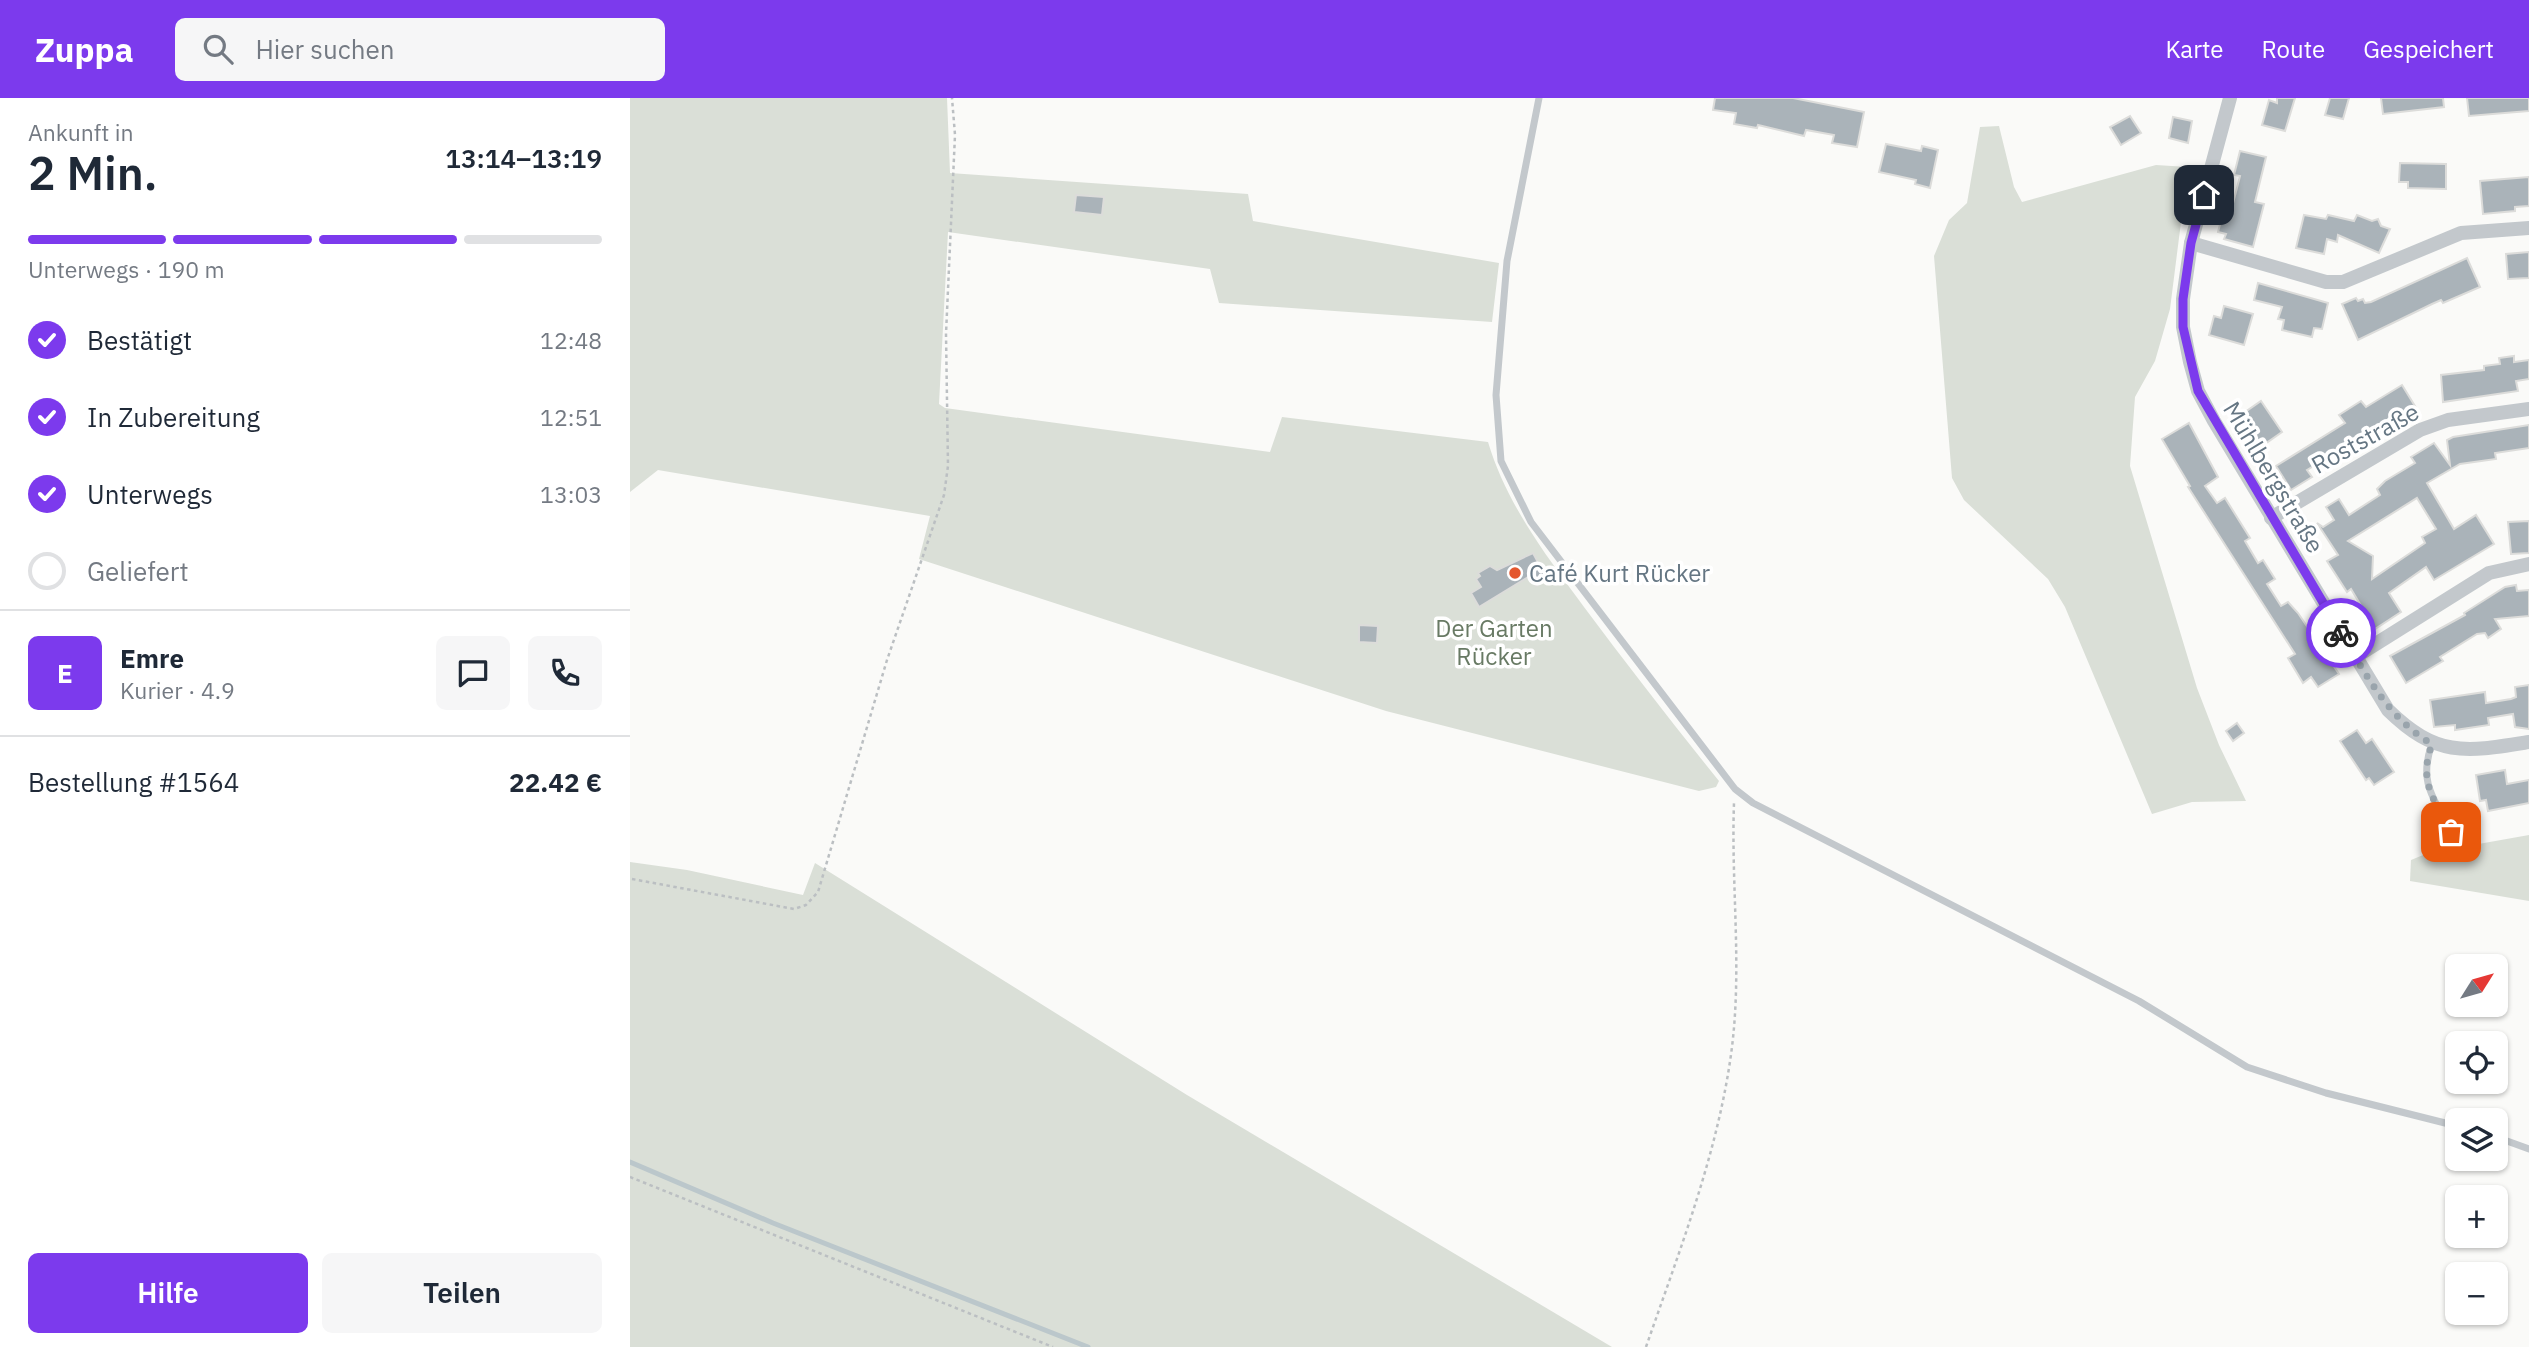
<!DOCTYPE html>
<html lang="de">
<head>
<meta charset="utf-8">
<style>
	body { margin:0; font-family:"IBM Plex Sans",sans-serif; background:#f6f6f7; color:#1f2937; height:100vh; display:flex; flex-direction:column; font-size:26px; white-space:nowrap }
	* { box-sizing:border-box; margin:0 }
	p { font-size:23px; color:#747a83 }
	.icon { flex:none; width:38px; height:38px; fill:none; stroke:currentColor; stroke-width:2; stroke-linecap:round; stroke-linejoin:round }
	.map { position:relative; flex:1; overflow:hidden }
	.details { display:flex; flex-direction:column; background:#fff; width:630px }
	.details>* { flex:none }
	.needle { width:46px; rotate:53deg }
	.fabs { position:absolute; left:1815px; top:856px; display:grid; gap:14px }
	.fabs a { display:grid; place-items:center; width:63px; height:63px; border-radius:10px; background:#fff; box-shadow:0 2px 5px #0004; font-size:35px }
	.pin { position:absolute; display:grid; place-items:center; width:60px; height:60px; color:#fff; margin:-30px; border-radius:14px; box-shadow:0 4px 10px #0006 }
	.courier { position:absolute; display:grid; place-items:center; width:70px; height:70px; margin:-35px; border:5px solid #7c3aed; border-radius:50%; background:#fff; color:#222; box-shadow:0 2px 9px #0007 }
	.summary em { font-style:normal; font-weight:600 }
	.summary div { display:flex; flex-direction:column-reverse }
	.summary { display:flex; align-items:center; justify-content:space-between; height:119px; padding:0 28px }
	h1 { font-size:46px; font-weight:600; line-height:52px }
	.bar { display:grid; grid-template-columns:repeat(4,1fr); gap:10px 7px; align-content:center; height:84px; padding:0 28px }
	.bar i { height:9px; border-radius:5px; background:#e0e1e3 }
	.bar .on { background:#7c3aed }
	.bar p { grid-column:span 4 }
	.line { display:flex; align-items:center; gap:18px; padding:0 28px; border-top:2px solid #e0e1e3 }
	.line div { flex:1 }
	.round { display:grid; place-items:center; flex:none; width:74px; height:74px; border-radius:10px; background:#f6f6f7 }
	ol { padding:0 28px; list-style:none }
	li { display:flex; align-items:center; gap:21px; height:77px }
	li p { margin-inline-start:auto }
	li .icon { padding:7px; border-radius:50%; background:#7c3aed; color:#fff; stroke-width:4 }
	li:last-child { color:#747a83 }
	li i { width:38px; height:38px; border:4px solid #e0e1e3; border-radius:50% }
	.cta { display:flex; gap:14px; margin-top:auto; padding:14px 28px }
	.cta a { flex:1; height:80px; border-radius:10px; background:#7c3aed; color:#fff; font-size:28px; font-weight:600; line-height:80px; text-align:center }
	.cta a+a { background:#f6f6f7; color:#1f2937 }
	header { display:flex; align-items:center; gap:42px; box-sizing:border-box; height:98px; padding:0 35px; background:#7c3aed; color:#fff }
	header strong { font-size:33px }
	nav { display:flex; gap:38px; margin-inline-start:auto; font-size:24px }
	.search { width:490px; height:63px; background:#f6f6f7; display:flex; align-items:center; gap:18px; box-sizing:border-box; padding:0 24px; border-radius:10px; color:#747a83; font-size:26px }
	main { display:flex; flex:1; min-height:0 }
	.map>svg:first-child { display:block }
	.green { fill:#dadfd7 }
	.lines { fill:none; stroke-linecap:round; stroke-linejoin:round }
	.stream { stroke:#bbc7cb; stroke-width:5 }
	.building { fill:#aab3b9; stroke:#dcdcda; stroke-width:2; fill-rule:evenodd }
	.path { stroke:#bbbfc2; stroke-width:2.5; stroke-dasharray:3.5 3.5; stroke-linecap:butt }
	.lane { stroke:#c3c8cc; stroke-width:7 }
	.street { stroke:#c3c8cc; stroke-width:14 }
	.done { stroke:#99a4ac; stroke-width:7; stroke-dasharray:0 12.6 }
	.route { stroke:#7c3aed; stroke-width:9 }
	.poi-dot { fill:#e4572e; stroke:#fff; stroke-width:2.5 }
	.labels { text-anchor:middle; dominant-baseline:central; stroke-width:7; stroke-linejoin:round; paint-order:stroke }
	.street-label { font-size:24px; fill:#657683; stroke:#fff }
	.poi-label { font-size:24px; fill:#657683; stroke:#fff; text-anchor:start }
	.park-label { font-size:24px; fill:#687a64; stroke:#fff }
</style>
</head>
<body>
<header>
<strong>Zuppa</strong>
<div class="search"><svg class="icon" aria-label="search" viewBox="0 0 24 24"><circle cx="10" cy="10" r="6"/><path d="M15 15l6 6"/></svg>Hier suchen</div>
<nav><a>Karte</a><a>Route</a><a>Gespeichert</a></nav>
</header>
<main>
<section class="details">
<div class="summary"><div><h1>2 Min.</h1><p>Ankunft in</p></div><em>13:14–13:19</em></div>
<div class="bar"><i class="on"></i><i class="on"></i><i class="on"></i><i></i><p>Unterwegs · 190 m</p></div>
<ol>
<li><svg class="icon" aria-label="check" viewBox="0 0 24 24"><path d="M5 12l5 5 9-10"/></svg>Bestätigt<p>12:48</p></li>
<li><svg class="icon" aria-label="check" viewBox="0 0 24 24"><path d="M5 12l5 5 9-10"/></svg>In Zubereitung<p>12:51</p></li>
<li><svg class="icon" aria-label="check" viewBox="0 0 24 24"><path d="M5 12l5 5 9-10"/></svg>Unterwegs<p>13:03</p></li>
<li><i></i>Geliefert</li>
</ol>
<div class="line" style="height:126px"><b class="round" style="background:#7c3aed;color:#fff">E</b><div><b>Emre</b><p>Kurier · 4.9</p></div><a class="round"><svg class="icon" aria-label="chat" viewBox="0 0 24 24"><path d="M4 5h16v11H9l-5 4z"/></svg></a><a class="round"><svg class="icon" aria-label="phone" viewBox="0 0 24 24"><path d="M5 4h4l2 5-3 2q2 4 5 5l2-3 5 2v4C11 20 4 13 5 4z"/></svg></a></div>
<div class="line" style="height:91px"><div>Bestellung #1564</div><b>22.42 €</b></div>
<div class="cta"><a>Hilfe</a><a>Teilen</a></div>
</section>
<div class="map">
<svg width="1899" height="1249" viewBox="0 0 1899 1249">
	<rect width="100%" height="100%" fill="#fafaf8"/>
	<!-- green -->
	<g class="green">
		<path d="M0,0h317l3,75 298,21 5,27 246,42 -7,59 -273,-19 -9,-34 -262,-37 -9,172 6,4 325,44 12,-35 206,25c19,63 58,113 96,165 44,59 89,117 135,174l-3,6 -17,4 -313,-80 -467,-152 11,-43 -272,-46 -28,22z"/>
		<path d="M1369,28l15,61 8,15 134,-37 32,2 -18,142 -15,52 -20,36 -5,69 67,222 22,57 27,56 -54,1 -40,12 -87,-207 -17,-28 -84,-79 -12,-22 -18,-222 15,-36 18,-17 13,-76z"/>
		<path d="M1899,737v66l-119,-20 1,-21 17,-7z"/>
		<path d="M0,764l57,8 116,25 12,-32 372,232 425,252h-982z"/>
	</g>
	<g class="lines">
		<!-- stream -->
		<path class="stream" d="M0,1064l143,61 315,124"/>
	</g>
	<!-- building -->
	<g class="building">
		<path d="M1085,0h78l71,14 -7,35 -25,-4 2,-8 -28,-5 -2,6 -46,-11 -1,3 -23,-4 2,-11 -23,-3z"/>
		<path d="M1647,0h18l-10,33 -23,-6 7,-25 8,3z"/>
		<path d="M1700,0h19l-6,21 -18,-4z"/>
		<path d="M1751,0h62l1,9 -61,7z"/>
		<path d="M1837,0h62v13l-60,5z"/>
		<path d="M1500,18l11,17 -20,12 -11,-18z"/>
		<path d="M1543,19l19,4 -4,22 -19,-5z"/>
		<path d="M1256,46l35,7 1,-5 16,4 -8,38 -15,-4 1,-4 -37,-8z"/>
		<path d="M1610,53l26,6 -11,45 9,2 -11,43 -29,-8 2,-5 -8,-2 5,-19 7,2 10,-39 -6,-1z"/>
		<path d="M1770,65l46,1v25l-38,-1v-6h-9z"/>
		<path d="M1899,79v29l-14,1v4l-32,3 -3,-33z"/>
		<path d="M446,97l28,2 -2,18 -28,-3z"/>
		<path d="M1674,117l22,4 2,-4 26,6 3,-6 15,6 6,-2 3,7 9,3 -11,24 -41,-18 -1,7 -10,-3 -3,15 -28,-6z"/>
		<path d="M1899,154v26l-21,1 -2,-25z"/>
		<path d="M1837,160l13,29 -37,16 -2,-3 -9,4 -74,36 -16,-36 14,-6 2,3 5,-2 2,4 6,-1z"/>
		<path d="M1628,185l70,20 -6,26 -8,-1 -2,9 -30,-7 2,-10 -6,-1 4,-12 -28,-7z"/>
		<path d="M1594,208l29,8 -9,31 -35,-10 5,-19 7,2z"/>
		<path d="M1884,258v6l15,-2v19l-13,2 2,10 -75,11 -2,-27 43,-5v-4l16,-2 -1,-6z"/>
		<path d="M1772,287l16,26 -68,40 -3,-5 -40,24 5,7 -21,13 -15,-24 69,-43 -6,-8 22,-14 5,6z"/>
		<path d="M1631,303l21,31 -20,14 -5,-7 -3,2 -16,-24z"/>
		<path d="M1559,325l29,54 -13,9 12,17 8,-5 25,40 -5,3 13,22 5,-3 12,19 -8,5 14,22 7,-4 10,11 41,61 -21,13 -7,-10 -8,6 -15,-25 7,-4 -107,-167 2,-1 -28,-47z"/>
		<path d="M1899,327v23l-34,5 1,6 -36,5 -33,19 27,46 22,-14 18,29 -60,36 -8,-13 -37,26 12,19 -26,17 -24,-40 -4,3 -20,-31 11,-6 -21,-32 6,4 11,-7 -8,-13 13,-8 10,16 31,-20 -3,-6 8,-8 30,-18 -4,-6 23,-14 16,22 -3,-25 6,-3zM1787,400l19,31 -14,8 3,6 -53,36 1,-23 -25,-15z"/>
		<path d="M1899,423v32l-18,1 -3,-32z"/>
		<path d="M903,455l14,26 -11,7 -6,-10 -51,31 -8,-14 10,-6 -5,-8 4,-3 -2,-3 12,-7 7,4z"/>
		<path d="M1886,487l1,6 12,-1v26l-34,3 6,10 -13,9 -3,-5 -8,1 -37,23 3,4 -37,22 -16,-27 75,-41 -1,-2 41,-26z"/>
		<path d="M729,527l19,1 -1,17 -18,-1z"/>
		<path d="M1899,587v44l-14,-2 -2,-13 -25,4 1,7 -34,5v-5l-21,2 -4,-27 55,-8 1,11 25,-4 5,-2 -1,-10z"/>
		<path d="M1607,625l7,10 -11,8 -7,-10z"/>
		<path d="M1727,632l9,13 6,-4 22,33 -20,13 -5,-7 -3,2 -26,-39z"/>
		<path d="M1875,672l2,14 22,-4v23l-41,8 -2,-11 -6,1 -4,-26z"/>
	</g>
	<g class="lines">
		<!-- path -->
		<g class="path">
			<path d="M2,781l162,30 12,-4 12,-13 69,-232 57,-165 4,-29 -2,-132 9,-199 -3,-37"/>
			<path d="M0,1079l423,170"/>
			<path d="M1016,1249c34,-98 73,-197 86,-300 10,-82 -1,-163 2,-244"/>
		</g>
		<!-- lane -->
		<g class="lane">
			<path d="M909,0l-32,163 -11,134 5,66 30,61 204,267 18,14 386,198 108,66 79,26 131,33"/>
			<path d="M1802,646c-14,38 2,55 19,88"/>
			<path d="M1866,1039l33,12"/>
		</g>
		<!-- street -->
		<g class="street">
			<path d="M1600,0l-39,145 -8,56v28l7,35 8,29 16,30 174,289c49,48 78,42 141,32"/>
			<path d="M1561,145l135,39h17l118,-49 68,-5"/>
			<path d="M1641,420l149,-88 28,-10 81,-11"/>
			<path d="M1725,559l134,-84 40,-9"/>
		</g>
	</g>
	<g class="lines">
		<!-- done -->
		<path class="done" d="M1711,535c26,43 47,85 91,111 -14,38 2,55 19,88"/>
		<!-- route -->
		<path class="route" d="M1574,97l-13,48 -8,56v28l15,64 143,242"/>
	</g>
	<!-- markers -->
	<circle class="poi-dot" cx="885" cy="475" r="7"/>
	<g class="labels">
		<!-- street labels -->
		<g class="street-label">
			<text transform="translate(1735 340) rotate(-29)">Roststraße</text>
			<text transform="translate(1644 379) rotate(59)">Mühlbergstraße</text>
		</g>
		<!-- poi labels -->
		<g class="poi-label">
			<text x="899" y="475">Café Kurt Rücker</text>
		</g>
		<!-- park labels -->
		<g class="park-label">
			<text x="864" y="530">Der Garten<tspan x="864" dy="28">Rücker</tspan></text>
		</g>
	</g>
</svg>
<div class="fabs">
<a><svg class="needle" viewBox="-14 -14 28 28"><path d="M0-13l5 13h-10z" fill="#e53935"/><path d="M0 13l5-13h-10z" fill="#747a83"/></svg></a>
<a><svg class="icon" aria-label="locate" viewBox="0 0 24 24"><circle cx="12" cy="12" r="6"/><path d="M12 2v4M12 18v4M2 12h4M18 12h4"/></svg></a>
<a><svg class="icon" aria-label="layers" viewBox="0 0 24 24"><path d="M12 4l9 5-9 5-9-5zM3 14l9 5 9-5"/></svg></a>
<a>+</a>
<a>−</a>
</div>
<div class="pin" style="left:1821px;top:734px;background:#ea580c"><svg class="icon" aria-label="bag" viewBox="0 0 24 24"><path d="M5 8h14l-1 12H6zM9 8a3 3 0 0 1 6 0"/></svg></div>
<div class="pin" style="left:1574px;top:97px;background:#1f2937"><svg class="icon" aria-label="home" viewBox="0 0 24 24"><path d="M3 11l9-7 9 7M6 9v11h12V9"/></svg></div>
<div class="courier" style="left:1711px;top:535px"><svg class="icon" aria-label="bike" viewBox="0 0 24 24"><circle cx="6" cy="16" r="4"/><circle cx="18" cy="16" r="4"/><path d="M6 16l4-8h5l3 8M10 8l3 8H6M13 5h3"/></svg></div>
</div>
</main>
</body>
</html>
